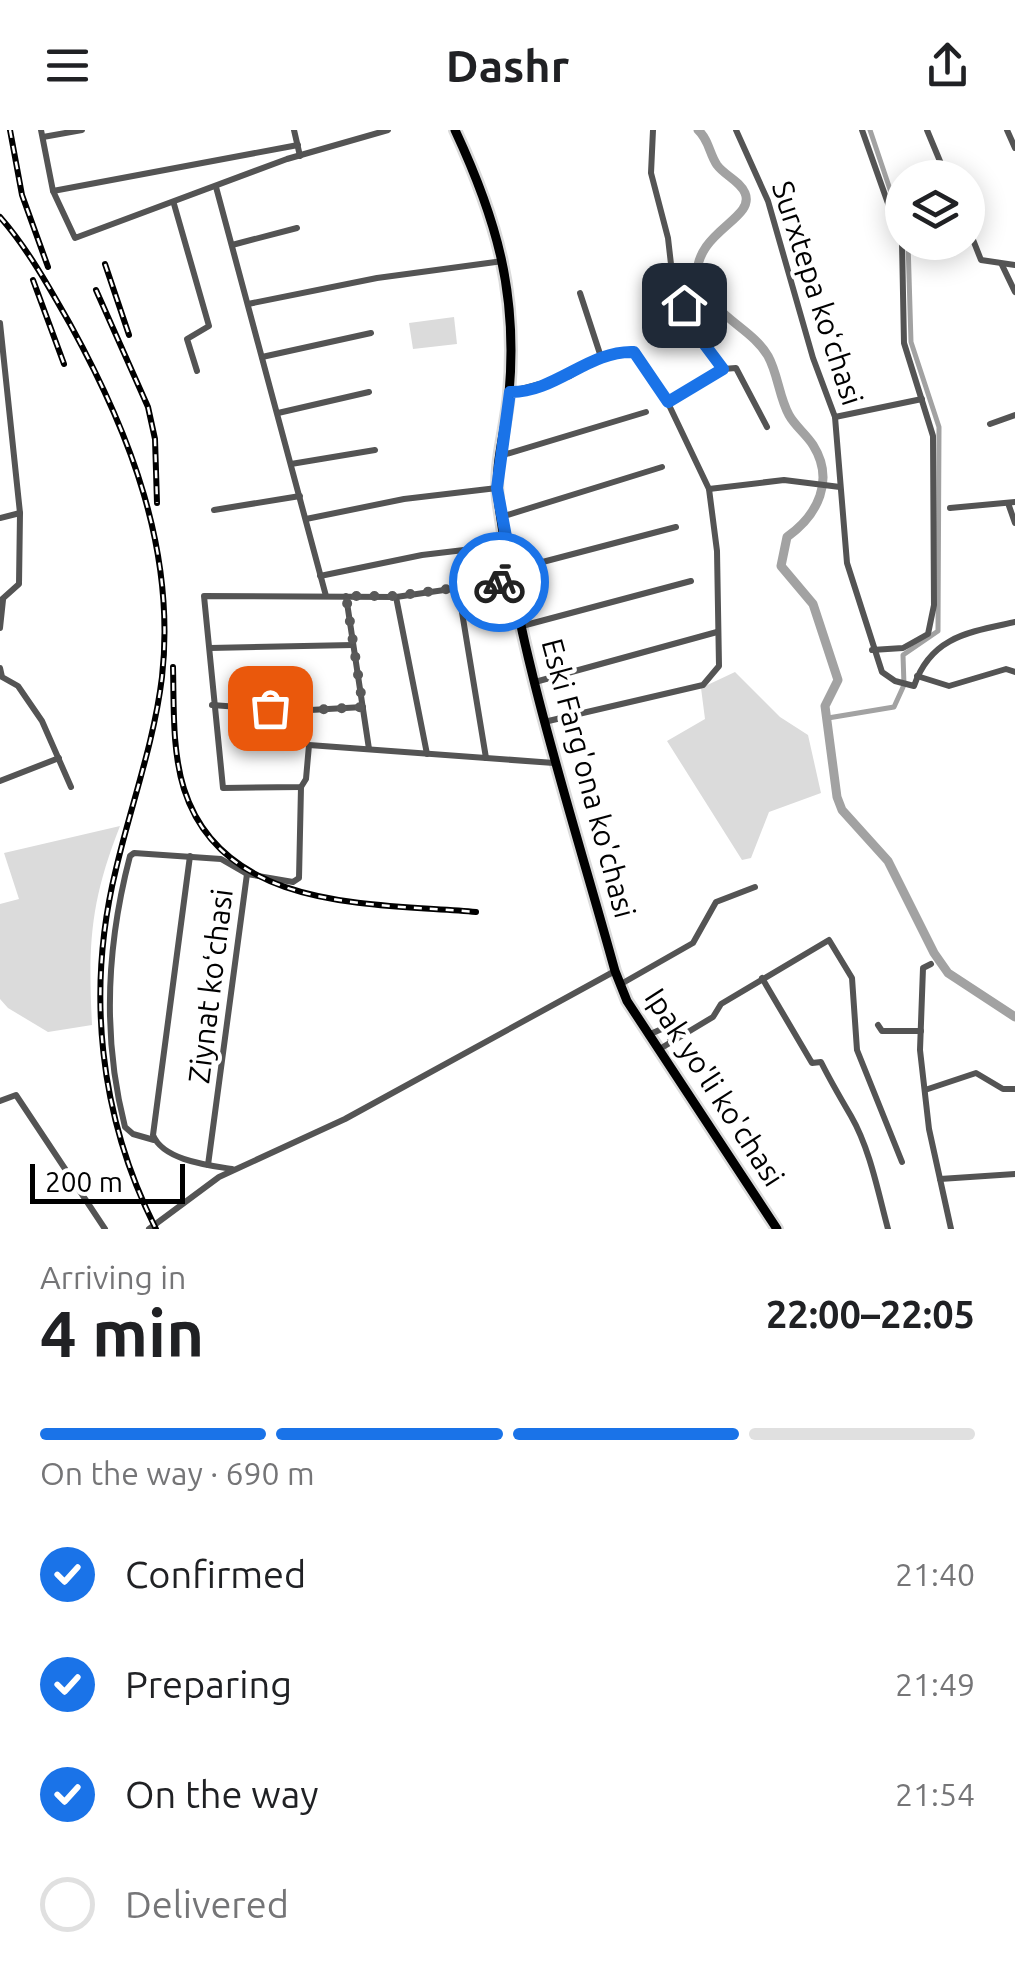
<!DOCTYPE html>
<html lang="en">
<head>
<meta charset="utf-8">
<style>
	body { margin:0; font-family:Ubuntu,sans-serif; background:#f2f2f2; color:#202124; height:100vh; display:flex; flex-direction:column; font-size:38px; white-space:nowrap }
	* { box-sizing:border-box; margin:0 }
	p { font-size:32px; color:#757577 }
	.icon { flex:none; width:55px; height:55px; fill:none; stroke:currentColor; stroke-width:2; stroke-linecap:round; stroke-linejoin:round }
	.map { position:relative; height:1099px; overflow:hidden }
	.drawer { display:flex; flex-direction:column; background:#fff; flex:1 }
	.drawer>* { flex:none }
	.fabs { position:absolute; left:885px; top:30px; display:grid; gap:20px }
	.fabs a { display:grid; place-items:center; width:100px; height:100px; border-radius:50%; background:#fff; box-shadow:0 5px 25px #0003; font-size:50px }
	.scale { position:absolute; left:30px; bottom:25px; width:155px; box-sizing:border-box; padding-left:10px; border:5px solid #000; border-top:0; font-size:28px; line-height:35px; white-space:nowrap; color:#000; -webkit-text-stroke:8px #fff; paint-order:stroke }
	.pin { position:absolute; display:grid; place-items:center; width:85px; height:85px; color:#fff; margin:-42px; border-radius:20px; box-shadow:0 5px 15px #0006 }
	.courier { position:absolute; display:grid; place-items:center; width:100px; height:100px; margin:-50px; border:8px solid #1a73e8; border-radius:50%; background:#fff; color:#222; box-shadow:0 2px 12px #0007 }
	.headline em { font-style:normal; font-weight:700 }
	.headline div { display:flex; flex-direction:column-reverse }
	.headline { display:flex; align-items:center; justify-content:space-between; height:170px; padding:0 40px }
	h1 { font-size:65px; font-weight:700; line-height:75px }
	.bar { display:grid; grid-template-columns:repeat(4,1fr); gap:15px 10px; align-content:center; height:120px; padding:0 40px }
	.bar i { height:12px; border-radius:8px; background:#e0e0e0 }
	.bar .active { background:#1a73e8 }
	.bar p { grid-column:span 4 }
	ol { padding:0 40px; list-style:none }
	li { display:flex; align-items:center; gap:30px; height:110px }
	li p { margin-inline-start:auto }
	li .icon { padding:10px; border-radius:50%; background:#1a73e8; color:#fff; stroke-width:4 }
	li:last-child { color:#757577 }
	li i { width:55px; height:55px; border:5px solid #e0e0e0; border-radius:50% }
	header { display:flex; justify-content:space-between; align-items:center; height:130px; padding:0 40px; background:#fff; font-size:45px; font-weight:700 }
	.map>svg:first-child { display:block }
	.green { fill:#dbdbdb }
	.lines { fill:none; stroke-linecap:round; stroke-linejoin:round }
	.canal { stroke:#a2a2a2; stroke-width:5 }
	.river { stroke:#a2a2a2; stroke-width:9 }
	.major-casing { stroke:#dbdbdb; stroke-width:14 }
	.minor { stroke:#545454; stroke-width:6 }
	.major { stroke:#000; stroke-width:9 }
	.rail-casing { stroke:#000; stroke-width:6 }
	.rail { stroke:#fff; stroke-width:2.5; stroke-dasharray:8; stroke-linecap:butt }
	.done { stroke:#595959; stroke-width:10; stroke-dasharray:0 18 }
	.route { stroke:#1a73e8; stroke-width:12 }
	.labels { text-anchor:middle; dominant-baseline:central; stroke-width:8; stroke-linejoin:round; paint-order:stroke }
	.street-label { font-size:30px; fill:#000; stroke:#fff }
</style>
</head>
<body>
<header><svg class="icon" aria-label="menu" viewBox="0 0 24 24"><path d="M4 6h16M4 12h16M4 18h16"/></svg>Dashr<svg class="icon" aria-label="share" viewBox="0 0 24 24"><path d="M12 15V3M7 8l5-5 5 5M5 13v7h14v-7"/></svg></header>
<div class="map">
<svg width="1015" height="1099" viewBox="0 0 1015 1099">
	<rect width="100%" height="100%" fill="#fff"/>
	<!-- green -->
	<g class="green">
		<path d="M454,187l3,27 -44,5 -4,-26z"/>
		<path d="M735,542l45,45 28,18 13,58 -52,19 -18,46 -9,2 -75,-119 38,-22 -4,-31z"/>
		<path d="M120,696c-30,76 -32,119 -28,199l-44,7 -40,-24 -8,-9v-95l19,-5 -15,-46z"/>
	</g>
	<g class="lines">
		<!-- canal -->
		<g class="canal">
			<path d="M870,0l32,95"/>
			<path d="M828,588l66,-11 10,-22 -1,-30 35,-24 1,-204 -28,-85 -3,-100"/>
		</g>
		<!-- river -->
		<path class="river" d="M698,0c11,10 11,23 19,35 7,10 23,16 28,28 11,26 -50,38 -48,84 18,42 54,50 71,79 10,18 11,41 21,59 6,11 17,19 24,30 22,35 5,70 -26,92l-6,29 32,38 25,76 -13,26 12,91 5,13 46,51 46,92 14,20 67,44"/>
		<defs>
			<path id="major" d="M455,0c42,90 63,164 54,264 -3,35 -15,70 -11,105 22,162 74,316 117,472l12,30 150,228"/>
		</defs>
		<!-- major casing -->
		<use href="#major" class="major-casing"/>
		<!-- minor -->
		<g class="minor">
			<path d="M41,0l12,61 22,47 212,-79 101,-29"/>
			<path d="M294,0l6,26"/>
			<path d="M653,0l-2,43 17,65 4,35 15,48 36,48"/>
			<path d="M736,0l32,71 45,157 22,59 12,146 35,109 13,9 19,5c17,-50 56,-54 101,-64"/>
			<path d="M862,0l40,113 2,100 29,93 1,169 -6,29 -25,14 -31,2"/>
			<path d="M927,0l20,48"/>
			<path d="M1007,0l8,18"/>
			<path d="M43,7l39,-7"/>
			<path d="M216,57l110,409"/>
			<path d="M53,61l245,-46"/>
			<path d="M174,74l35,122 -22,13 10,32"/>
			<path d="M968,97l13,33 34,5"/>
			<path d="M232,115l65,-17"/>
			<path d="M1002,135l13,27"/>
			<path d="M248,174l129,-26 126,-17"/>
			<path d="M0,193l20,190 -1,71 -19,17"/>
			<path d="M262,227l109,-24"/>
			<path d="M601,227l33,-5 34,51 55,-34 13,-1 31,59"/>
			<path d="M510,262l60,-16 31,-19 -21,-64"/>
			<path d="M278,283l91,-21"/>
			<path d="M835,287l87,-18"/>
			<path d="M990,294l25,-9"/>
			<path d="M500,326l146,-44"/>
			<path d="M291,334l84,-14"/>
			<path d="M709,359l75,-9 56,7"/>
			<path d="M1008,373l7,20"/>
			<path d="M950,378l65,-6"/>
			<path d="M214,380l86,-14"/>
			<path d="M501,387l161,-50"/>
			<path d="M0,388l20,-5"/>
			<path d="M306,389l98,-20 93,-11"/>
			<path d="M512,440l164,-43"/>
			<path d="M320,446l102,-21 84,-10"/>
			<path d="M513,450l-117,17 -192,-1 19,192 78,-1 5,-8 3,-34 245,18"/>
			<path d="M458,458l28,170"/>
			<path d="M346,466l23,153"/>
			<path d="M396,467l31,157"/>
			<path d="M522,496l169,-45"/>
			<path d="M0,498l3,-28"/>
			<path d="M210,518l143,-3"/>
			<path d="M0,538l2,9 16,9 24,35 29,66"/>
			<path d="M917,546l32,10 57,-17 9,3"/>
			<path d="M535,552l182,-50"/>
			<path d="M212,575l81,6 70,-4"/>
			<path d="M544,592l159,-37 16,-19 -2,-115 -8,-62 -41,-86"/>
			<path d="M0,651l59,-23"/>
			<path d="M190,726l-37,279c10,25 54,30 79,34"/>
			<path d="M247,744l46,8 6,-4 2,-91"/>
			<path d="M931,834l-8,4 -3,82 9,79 22,100"/>
			<path d="M762,848l50,85 9,-1c9,18 20,37 30,54 19,33 27,76 37,113"/>
			<path d="M621,854l72,-41 23,-41 39,-15"/>
			<path d="M878,895l4,6h39"/>
			<path d="M648,905l16,-7 8,14"/>
			<path d="M658,920l55,-33 8,-13 108,-64 23,38 5,72 45,112"/>
			<path d="M925,960l51,-17 27,16h12"/>
			<path d="M0,971l16,-6 89,134"/>
			<path d="M154,1010l-21,-6 -8,-7c-23,-90 -18,-183 5,-271l4,-3 87,6 26,15"/>
			<path d="M208,1035l39,-291"/>
			<path d="M940,1049l75,-5"/>
			<path d="M149,1099l70,-52 126,-58 270,-148"/>
		</g>
		<!-- major -->
		<use href="#major" class="major"/>
		<defs>
			<g id="rail">
				<path d="M10,0l12,65 26,72"/>
				<path d="M0,87c28,32 49,70 70,107 60,109 106,227 92,353 -8,66 -31,128 -46,192 -30,122 -17,247 40,360"/>
				<path d="M105,134l24,71"/>
				<path d="M33,150l31,84"/>
				<path d="M96,160l52,117 7,32 2,64"/>
				<path d="M173,537c1,39 -1,84 11,122 39,123 189,114 292,123"/>
			</g>
		</defs>
		<!-- rail casing -->
		<use href="#rail" class="rail-casing"/>
		<!-- rail -->
		<use href="#rail" class="rail"/>
	</g>
	<g class="lines">
		<!-- done -->
		<path class="done" d="M270,578l23,3 70,-4 -17,-111h50l103,-14"/>
		<!-- route -->
		<path class="route" d="M499,452l15,-2 -17,-92 13,-96c45,1 79,-42 124,-40l34,50 55,-33 -36,-48 -3,-16"/>
	</g>
	<g class="labels">
		<!-- street labels -->
		<g class="street-label">
			<text transform="translate(818 163) rotate(72)">Surxtepa koʻchasi</text>
			<text transform="translate(589 648) rotate(75)">Eski Farg'ona ko'chasi</text>
			<text transform="translate(210 856) rotate(-83)">Ziynat koʻchasi</text>
			<text transform="translate(715 957) rotate(57)">Ipak yo'li ko'chasi</text>
		</g>
	</g>
</svg>
<div class="fabs">
<a><svg class="icon" aria-label="layers" viewBox="0 0 24 24"><path d="M12 4l9 5-9 5-9-5zM3 14l9 5 9-5"/></svg></a>
</div>
<div class="scale">200 m</div>
<div class="pin" style="left:270px;top:578px;background:#ea580c"><svg class="icon" aria-label="bag" viewBox="0 0 24 24"><path d="M5 8h14l-1 12H6zM9 8a3 3 0 0 1 6 0"/></svg></div>
<div class="pin" style="left:684px;top:175px;background:#1f2937"><svg class="icon" aria-label="home" viewBox="0 0 24 24"><path d="M3 11l9-7 9 7M6 9v11h12V9"/></svg></div>
<div class="courier" style="left:499px;top:452px"><svg class="icon" aria-label="bike" viewBox="0 0 24 24"><circle cx="6" cy="16" r="4"/><circle cx="18" cy="16" r="4"/><path d="M6 16l4-8h5l3 8M10 8l3 8H6M13 5h3"/></svg></div>
</div>
<section class="drawer">
<div class="headline"><div><h1>4 min</h1><p>Arriving in</p></div><em>22:00–22:05</em></div>
<div class="bar"><i class="active"></i><i class="active"></i><i class="active"></i><i></i><p>On the way · 690 m</p></div>
<ol>
<li><svg class="icon" aria-label="check" viewBox="0 0 24 24"><path d="M5 12l5 5 9-10"/></svg>Confirmed<p>21:40</p></li>
<li><svg class="icon" aria-label="check" viewBox="0 0 24 24"><path d="M5 12l5 5 9-10"/></svg>Preparing<p>21:49</p></li>
<li><svg class="icon" aria-label="check" viewBox="0 0 24 24"><path d="M5 12l5 5 9-10"/></svg>On the way<p>21:54</p></li>
<li><i></i>Delivered</li>
</ol>
</section>
</body>
</html>
